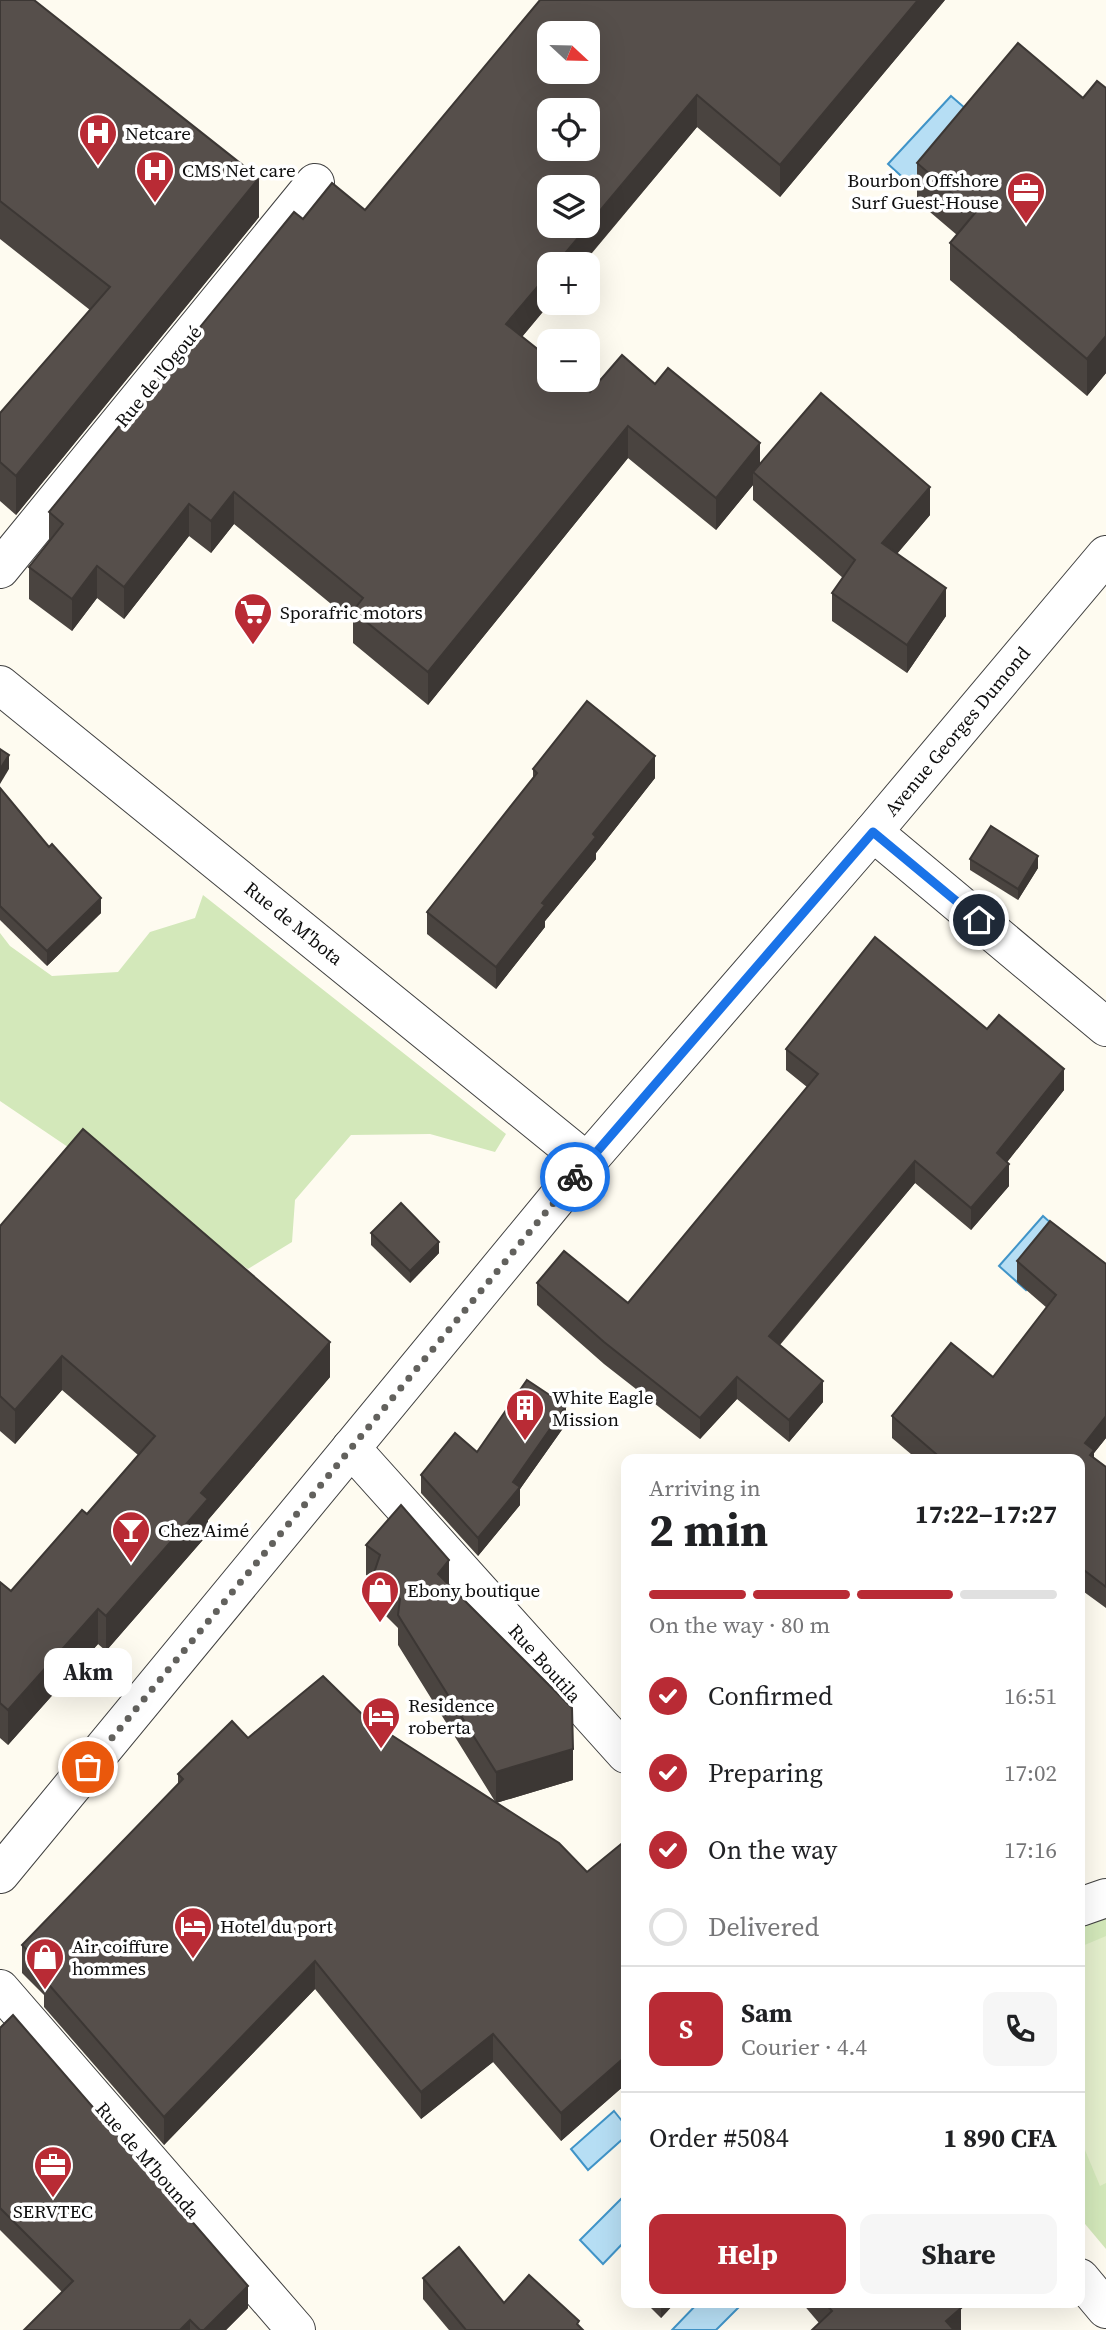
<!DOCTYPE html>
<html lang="en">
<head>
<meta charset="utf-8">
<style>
	body { margin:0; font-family:"Source Serif 4",serif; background:#f6f6f6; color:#202124; height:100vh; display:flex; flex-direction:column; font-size:26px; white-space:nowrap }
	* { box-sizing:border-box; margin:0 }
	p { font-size:23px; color:#757577 }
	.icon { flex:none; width:38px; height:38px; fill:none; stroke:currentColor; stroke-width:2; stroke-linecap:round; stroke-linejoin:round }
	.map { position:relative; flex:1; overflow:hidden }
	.sheet { position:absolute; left:621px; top:1454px; width:464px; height:854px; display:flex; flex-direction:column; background:#fff; border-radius:14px; box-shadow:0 7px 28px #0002 }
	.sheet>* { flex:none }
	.needle { width:46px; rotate:112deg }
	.controls { position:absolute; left:537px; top:21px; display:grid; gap:14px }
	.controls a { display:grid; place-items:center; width:63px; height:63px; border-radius:14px; background:#fff; box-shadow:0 7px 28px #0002; font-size:35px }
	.pin { position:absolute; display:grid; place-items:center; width:60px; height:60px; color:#fff; margin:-30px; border:4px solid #fff; border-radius:50%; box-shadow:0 2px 7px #0007 }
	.courier { position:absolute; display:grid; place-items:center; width:70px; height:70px; margin:-35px; border:5px solid #1a73e8; border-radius:50%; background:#fff; color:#222; box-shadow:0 2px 9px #0007 }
	.bubble { position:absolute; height:49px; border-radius:14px; background:#fff; box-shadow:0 7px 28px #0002; font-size:23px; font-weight:700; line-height:49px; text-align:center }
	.head em { font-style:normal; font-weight:700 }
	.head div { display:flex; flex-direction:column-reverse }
	.head { display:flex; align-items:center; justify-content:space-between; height:119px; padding:0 28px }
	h1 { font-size:46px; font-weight:700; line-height:52px }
	.bar { display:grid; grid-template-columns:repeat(4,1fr); gap:10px 7px; align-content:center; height:84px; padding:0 28px }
	.bar i { height:9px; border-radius:5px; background:#e0e0e0 }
	.bar .on { background:#b92b35 }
	.bar p { grid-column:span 4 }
	.line { display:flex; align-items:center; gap:18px; padding:0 28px; border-top:2px solid #e0e0e0 }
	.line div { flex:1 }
	.round { display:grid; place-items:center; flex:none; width:74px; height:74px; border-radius:14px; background:#f6f6f6 }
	ol { padding:0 28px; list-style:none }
	li { display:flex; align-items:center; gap:21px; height:77px }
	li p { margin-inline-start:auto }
	li .icon { padding:7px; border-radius:50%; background:#b92b35; color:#fff; stroke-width:4 }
	li:last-child { color:#757577 }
	li i { width:38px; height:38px; border:4px solid #e0e0e0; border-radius:50% }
	.button { display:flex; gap:14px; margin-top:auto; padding:14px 28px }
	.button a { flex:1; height:80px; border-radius:14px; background:#b92b35; color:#fff; font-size:28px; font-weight:700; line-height:80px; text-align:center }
	.button a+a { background:#f6f6f6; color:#202124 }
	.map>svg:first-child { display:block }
	.green { fill:#d3e8ba }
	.pitch { fill:#e4efcc }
	.water { fill:#b6def4; stroke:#4094c8; stroke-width:2 }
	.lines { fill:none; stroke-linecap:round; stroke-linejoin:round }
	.minor-casing { stroke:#414141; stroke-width:40 }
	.minor { stroke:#fff; stroke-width:38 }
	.wall { fill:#4a4440 }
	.shaded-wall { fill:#3c3734 }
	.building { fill:#564f4b; stroke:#3c3734; stroke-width:2; fill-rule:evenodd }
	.done { stroke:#62615d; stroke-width:7; stroke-dasharray:0 12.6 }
	.route { stroke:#1a73e8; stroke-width:9 }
	.labels { text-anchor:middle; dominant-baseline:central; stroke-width:7; stroke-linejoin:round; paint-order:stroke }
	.poi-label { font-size:19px; fill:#0e0e0e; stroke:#fff; text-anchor:start }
	.street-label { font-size:19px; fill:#0e0e0e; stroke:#fff }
</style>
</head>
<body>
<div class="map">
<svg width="1106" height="2330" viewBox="0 0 1106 2330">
	<rect width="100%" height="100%" fill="#fefbf0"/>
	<!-- green -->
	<g class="green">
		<path d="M203,895l303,239 -11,18 -65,-18 -79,1 -56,65 -3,42 -44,27 -248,-168v-168l10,13 42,30 66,-4 32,-40 45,-14z"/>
		<path d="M1106,1903v346l-26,-31v-302z"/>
	</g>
	<!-- pitch -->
	<path class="pitch" d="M1106,1936v247l-6,3 -20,-48v-191z"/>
	<!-- water -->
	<g class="water">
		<path d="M951,96l22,19 -63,69 -22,-20z"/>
		<path d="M1043,1216l27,24 -44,50 -27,-24z"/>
		<path d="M614,2111l12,15v10l-38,34 -17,-21z"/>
		<path d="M626,2194v46l-23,24 -23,-24z"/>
		<path d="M698,2303h42l2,1 -26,26h-44z"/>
	</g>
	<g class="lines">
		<defs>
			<g id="minor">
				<path d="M0,569l315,-386"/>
				<path d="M0,685l587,477"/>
				<path d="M873,832l233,195"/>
				<path d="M351,1448l275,306"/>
				<path d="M0,1874l587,-712 286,-330 233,-277"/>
				<path d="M1080,1907l26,-9"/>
				<path d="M0,1989l296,341"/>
				<path d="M1080,2278l26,31"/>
			</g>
		</defs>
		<!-- minor casing -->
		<use href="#minor" class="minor-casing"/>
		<!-- minor -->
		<use href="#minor" class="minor"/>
	</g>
	<!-- wall -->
	<g class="wall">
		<path d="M0,0l259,217 -243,298 -16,-14v-88l90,-103 -90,-71z"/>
		<path d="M945,0l-165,197 -83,-70 -175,210 68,55 65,-8 105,79 170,52 -33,39 49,62 -39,57 -75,-52v-28l11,-15 -90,-78v-15l-37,45 -88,-72 -200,247 -75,-62v-21l-119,-98 -23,29 -22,-17 -65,83 -27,-21 -25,33 -43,-32v-32l20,-25v-30l254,-293 62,-9z"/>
		<path d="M1106,88v285l-19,23 -137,-116v-37l7,-8 -40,-34v-38z"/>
		<path d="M533,769l122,9 -59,75v6l-51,62v6l-49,62 -69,-55v-22l106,-134z"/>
		<path d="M0,788l101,125 -54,53 -47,-46z"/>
		<path d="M970,859l68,9 -20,32 -48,-30z"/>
		<path d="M987,1029l77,61 -57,72 2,24 -38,44 -56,-47 -135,162 43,57 -34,40 -52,-43 -37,40 -96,-75 -67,-59v-22l91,20 179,-216 -21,-17v-21z"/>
		<path d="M0,1226l330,151 -122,143v14l-102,117 -8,-7 -90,101 -8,-7v-156l11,9 76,-77 51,-59 -76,-65 -47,54 -15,-13z"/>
		<path d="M371,1233l68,20 -29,30 -39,-38z"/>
		<path d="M1017,1261l89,3v174l-12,15v5l12,9v141l-26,-19v-129h-162l-26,-22v-22l101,-39 54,-69 -30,-26z"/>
		<path d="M566,1424l-46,65v16l-42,51 -57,-63v-18l56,-23z"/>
		<path d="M366,1545l83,40 124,195 -77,23 -98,-158v-17l-24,-24v-23l-8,-6z"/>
		<path d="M368,1720l219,152 39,-32v244l-65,57 -68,-79 -72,57 -106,-130 -151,156 -120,-138v-12l-22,-22v-28l156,-160v-11l70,-36z"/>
		<path d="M0,2028l248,280 -22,22h-202l38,-38 -62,-62z"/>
		<path d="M626,2250v34l-3,-3v-28z"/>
		<path d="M423,2278l156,49 4,3h-134l-26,-31z"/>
		<path d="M646,2303h29l-14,15z"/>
		<path d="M802,2303h155l4,27 -142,-7z"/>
	</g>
	<!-- shaded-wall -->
	<g class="shaded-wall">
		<path d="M918,0h27l-165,197v-32z"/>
		<path d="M697,95v32l-115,137h-26z"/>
		<path d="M259,178v39l-243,298v-39z"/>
		<path d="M550,272v31l-44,53v-32z"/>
		<path d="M1106,336v37l-19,23v-37z"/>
		<path d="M628,426v32l-200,247v-33z"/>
		<path d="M760,443v32l-7,-3v13l-37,45v-32z"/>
		<path d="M930,487v28l-48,56v-28z"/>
		<path d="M234,492v32l-23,29v-32z"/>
		<path d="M189,504v32l-65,83v-32z"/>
		<path d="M97,566v32l-25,33v-32z"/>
		<path d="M946,588v28l-39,57v-28z"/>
		<path d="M9,755v14l-9,15v-15z"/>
		<path d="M655,756v22l-59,75v6l-51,62v6l-49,62v-22l97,-133z"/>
		<path d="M1038,856v12l-20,32v-11z"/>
		<path d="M101,898v15l-54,53v-15z"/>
		<path d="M1064,1069v21l-67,85v-22z"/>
		<path d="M915,1161v22l-146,174v-21z"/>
		<path d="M1009,1164v22l-38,44v-22z"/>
		<path d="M439,1242v11l-29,30v-12z"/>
		<path d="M330,1342v35l-122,143v14l-102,117v-35l95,-123z"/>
		<path d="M62,1356v34l-47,54v-34z"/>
		<path d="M737,1377v22l-37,40v-21z"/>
		<path d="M823,1381v21l-34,40v-22z"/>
		<path d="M566,1406v18l-46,65v16l-42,51v-18l35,-56z"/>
		<path d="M1106,1416v22l-12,15v18l-9,-28z"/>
		<path d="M449,1560v30l-11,-16z"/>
		<path d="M98,1609v35l-90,101v-35z"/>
		<path d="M573,1749v31l-77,23v-31z"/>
		<path d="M315,1961v28l-151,156v-28z"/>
		<path d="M493,2034v28l-72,57v-27z"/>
		<path d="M626,2056v28l-65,57v-28z"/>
		<path d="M248,2286v22l-22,22h-22z"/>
		<path d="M661,2303h14l-14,15z"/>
		<path d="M961,2308v22h-15v-9z"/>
		<path d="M190,2320v10h-10z"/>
	</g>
	<!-- building -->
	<g class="building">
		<path d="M0,0h34l225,178 -243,298 -16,-14v-49l110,-126 -110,-86z"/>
		<path d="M540,0h378l-138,165 -83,-70 -109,130v-38h-38v39h38l-32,38h-6v8l-44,52 44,35v21h25l15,12 32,-37 33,29 13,-16 92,75 -44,55 -88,-72 -200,246 -75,-61 10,-13 -129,-106 -23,29 -22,-17 -65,83 -27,-21 -25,33 -43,-32 34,-43 -14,-12 245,-300 9,7 29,-36 33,27zM550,33h38v39h-38zM550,110h38v39h-38z"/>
		<path d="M1018,43l65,55 14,-17 9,7v248l-19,23 -137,-116 25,-30 -58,-50z"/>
		<path d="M821,393l109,94 -48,56 64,45 -39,57 -75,-52 23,-33 -102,-88z"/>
		<path d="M587,701l68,55 -62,78 3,3 -54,66 3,2 -49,62 -69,-55 110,-139 -4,-4z"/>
		<path d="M0,749l9,6 -9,14z"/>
		<path d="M0,788l49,59 3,-3 49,54 -54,53 -47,-45z"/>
		<path d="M991,826l47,30 -20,33 -48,-30z"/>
		<path d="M875,937l112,92 12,-14 65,54 -67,84 12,11 -38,44 -56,-47 -146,175 54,45 -34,39 -52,-43 -37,41 -96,-76 -67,-59 27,-32 64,52 190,-229 -32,-25z"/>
		<path d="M83,1129l247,213 -129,151 7,6 -102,117 -8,-7 -90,101 -8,-7v-121l11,9 71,-81 5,4 68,-78 -93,-80 -47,54 -15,-14v-170z"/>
		<path d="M401,1203l38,39 -29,29 -39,-38z"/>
		<path d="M1050,1221l56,43v152l-21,27 9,7 -4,5 16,12v120l-26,-20v-107h-137l-51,-44 59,-73 42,34 63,-82 -39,-34z"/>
		<path d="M527,1380l39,26 -53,76 7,5 -42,51 -57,-63 34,-42 22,19z"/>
		<path d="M401,1505l48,55 -11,14 134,134 1,41 -77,23 -98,-157 2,-16 -26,-26 6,-18 -14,-10z"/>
		<path d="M323,1676l45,44 191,123 28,29 39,-32v216l-65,57 -68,-79 -72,58 -106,-131 -151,156 -120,-138 6,-6 -28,-28 161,-166 -5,-5 54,-53 16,17z"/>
		<path d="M13,2015l235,271 -44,44h-4l-10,-10 -10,10h-156l49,-49 -73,-73v-180z"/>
		<path d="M459,2247l45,56 25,-28 50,46 -2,3 6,6h-117l-43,-52z"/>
		<path d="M825,2303h132l4,5 -15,13 8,9h-142l20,-19z"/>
	</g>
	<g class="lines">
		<!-- done -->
		<path class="done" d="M88,1767l487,-590"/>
		<!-- route -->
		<path class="route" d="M575,1177l298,-345 106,88"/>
	</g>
	<!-- icons -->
	<defs>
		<symbol id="hospital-pin" viewBox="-11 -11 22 30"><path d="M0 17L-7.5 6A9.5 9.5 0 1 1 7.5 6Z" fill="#b92b35" stroke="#fff"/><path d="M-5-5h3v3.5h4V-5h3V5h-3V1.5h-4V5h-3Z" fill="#fff"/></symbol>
		<symbol id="office-pin" viewBox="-11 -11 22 30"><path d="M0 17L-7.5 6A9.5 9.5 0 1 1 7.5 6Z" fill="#b92b35" stroke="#fff"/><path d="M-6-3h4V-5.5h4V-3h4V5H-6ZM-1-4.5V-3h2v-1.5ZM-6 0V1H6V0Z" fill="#fff"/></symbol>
		<symbol id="supermarket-pin" viewBox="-11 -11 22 30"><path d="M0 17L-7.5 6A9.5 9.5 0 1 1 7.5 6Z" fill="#b92b35" stroke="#fff"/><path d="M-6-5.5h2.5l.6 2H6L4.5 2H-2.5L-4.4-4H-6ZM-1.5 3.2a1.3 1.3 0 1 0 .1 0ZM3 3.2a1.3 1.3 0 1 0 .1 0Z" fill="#fff"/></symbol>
		<symbol id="building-pin" viewBox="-11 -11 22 30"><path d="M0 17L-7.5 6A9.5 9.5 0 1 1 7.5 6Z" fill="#b92b35" stroke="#fff"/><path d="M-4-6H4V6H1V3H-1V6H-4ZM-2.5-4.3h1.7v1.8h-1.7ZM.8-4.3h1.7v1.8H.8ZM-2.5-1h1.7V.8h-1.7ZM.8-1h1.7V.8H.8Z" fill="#fff"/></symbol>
		<symbol id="bar-pin" viewBox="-11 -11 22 30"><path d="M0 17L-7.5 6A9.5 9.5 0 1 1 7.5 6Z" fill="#b92b35" stroke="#fff"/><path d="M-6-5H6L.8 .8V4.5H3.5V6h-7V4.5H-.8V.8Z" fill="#fff"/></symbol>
		<symbol id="shop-pin" viewBox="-11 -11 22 30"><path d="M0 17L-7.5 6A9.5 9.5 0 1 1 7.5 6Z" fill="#b92b35" stroke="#fff"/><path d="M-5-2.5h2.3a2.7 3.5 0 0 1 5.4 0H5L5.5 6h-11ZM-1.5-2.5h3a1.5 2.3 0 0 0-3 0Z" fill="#fff"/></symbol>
		<symbol id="hotel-pin" viewBox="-11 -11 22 30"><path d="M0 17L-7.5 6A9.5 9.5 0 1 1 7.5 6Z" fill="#b92b35" stroke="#fff"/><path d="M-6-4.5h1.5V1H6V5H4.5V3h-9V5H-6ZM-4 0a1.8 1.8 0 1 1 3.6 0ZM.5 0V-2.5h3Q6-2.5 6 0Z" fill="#fff"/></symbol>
	</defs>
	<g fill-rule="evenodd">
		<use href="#hospital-pin" x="76" y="111" width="44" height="60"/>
		<use href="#hospital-pin" x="133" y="148" width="44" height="60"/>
		<use href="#office-pin" x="1004" y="169" width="44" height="60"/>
		<use href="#supermarket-pin" x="231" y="590" width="44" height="60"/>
		<use href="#building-pin" x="503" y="1386" width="44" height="60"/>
		<use href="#bar-pin" x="109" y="1508" width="44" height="60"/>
		<use href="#shop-pin" x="358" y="1568" width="44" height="60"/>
		<use href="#hotel-pin" x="359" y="1694" width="44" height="60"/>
		<use href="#hotel-pin" x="171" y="1904" width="44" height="60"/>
		<use href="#shop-pin" x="23" y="1935" width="44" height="60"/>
		<use href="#office-pin" x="31" y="2143" width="44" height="60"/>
	</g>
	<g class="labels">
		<!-- poi labels -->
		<g class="poi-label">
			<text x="125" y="133">Netcare</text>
			<text x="182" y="170">CMS Net care</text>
			<text x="999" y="180" text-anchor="end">Bourbon Offshore<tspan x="999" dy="22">Surf Guest-House</tspan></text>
			<text x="280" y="612">Sporafric motors</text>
			<text x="552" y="1397">White Eagle<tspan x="552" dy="22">Mission</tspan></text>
			<text x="158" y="1530">Chez Aimé</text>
			<text x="407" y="1590">Ebony boutique</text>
			<text x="408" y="1705">Residence<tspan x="408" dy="22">roberta</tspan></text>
			<text x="220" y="1926">Hotel du port</text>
			<text x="72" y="1946">Air coiffure<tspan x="72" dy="22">hommes</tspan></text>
			<text x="53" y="2211" text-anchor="middle">SERVTEC</text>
		</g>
		<!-- street labels -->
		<g class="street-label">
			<text transform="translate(158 376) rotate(-51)">Rue de l'Ogoué</text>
			<text transform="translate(957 731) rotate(-50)">Avenue Georges Dumond</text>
			<text transform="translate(294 923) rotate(39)">Rue de M'bota</text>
			<text transform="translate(545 1663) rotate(48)">Rue Boutila</text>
			<text transform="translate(148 2160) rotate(49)">Rue de M'bounda</text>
		</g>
	</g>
</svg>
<div class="controls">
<a><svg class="needle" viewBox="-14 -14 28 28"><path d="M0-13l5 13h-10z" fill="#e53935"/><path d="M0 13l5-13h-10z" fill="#757577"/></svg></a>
<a><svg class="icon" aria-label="locate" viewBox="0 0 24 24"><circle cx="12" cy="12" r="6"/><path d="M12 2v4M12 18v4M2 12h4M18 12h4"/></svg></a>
<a><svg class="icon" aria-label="layers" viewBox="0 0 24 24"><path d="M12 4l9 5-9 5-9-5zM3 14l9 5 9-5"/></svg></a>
<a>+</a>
<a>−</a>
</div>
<div class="pin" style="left:88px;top:1767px;background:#ea580c"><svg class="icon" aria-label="bag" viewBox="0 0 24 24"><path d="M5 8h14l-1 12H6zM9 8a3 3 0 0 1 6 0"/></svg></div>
<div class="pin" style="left:979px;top:920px;background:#1f2937"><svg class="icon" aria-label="home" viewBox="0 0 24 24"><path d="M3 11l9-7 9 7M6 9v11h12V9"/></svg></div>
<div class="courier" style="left:575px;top:1177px"><svg class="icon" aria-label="bike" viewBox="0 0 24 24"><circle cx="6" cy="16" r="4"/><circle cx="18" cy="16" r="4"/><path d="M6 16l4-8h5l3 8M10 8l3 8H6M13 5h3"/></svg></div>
<div class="bubble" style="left:44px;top:1648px;width:88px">Akm</div>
<section class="sheet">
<div class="head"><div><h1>2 min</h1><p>Arriving in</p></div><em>17:22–17:27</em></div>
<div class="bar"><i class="on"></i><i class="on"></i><i class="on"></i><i></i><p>On the way · 80 m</p></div>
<ol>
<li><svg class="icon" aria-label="check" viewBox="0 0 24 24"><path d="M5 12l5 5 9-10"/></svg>Confirmed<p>16:51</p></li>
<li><svg class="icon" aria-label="check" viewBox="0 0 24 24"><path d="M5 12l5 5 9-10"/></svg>Preparing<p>17:02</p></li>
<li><svg class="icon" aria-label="check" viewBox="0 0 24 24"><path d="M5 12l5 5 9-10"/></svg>On the way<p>17:16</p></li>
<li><i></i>Delivered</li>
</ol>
<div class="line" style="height:126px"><b class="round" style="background:#b92b35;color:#fff">S</b><div><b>Sam</b><p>Courier · 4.4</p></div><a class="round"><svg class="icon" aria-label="phone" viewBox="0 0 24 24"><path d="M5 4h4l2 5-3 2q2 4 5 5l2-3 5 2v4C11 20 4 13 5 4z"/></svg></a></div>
<div class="line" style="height:91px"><div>Order #5084</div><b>1 890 CFA</b></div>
<div class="button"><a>Help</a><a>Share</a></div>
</section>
</div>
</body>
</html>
